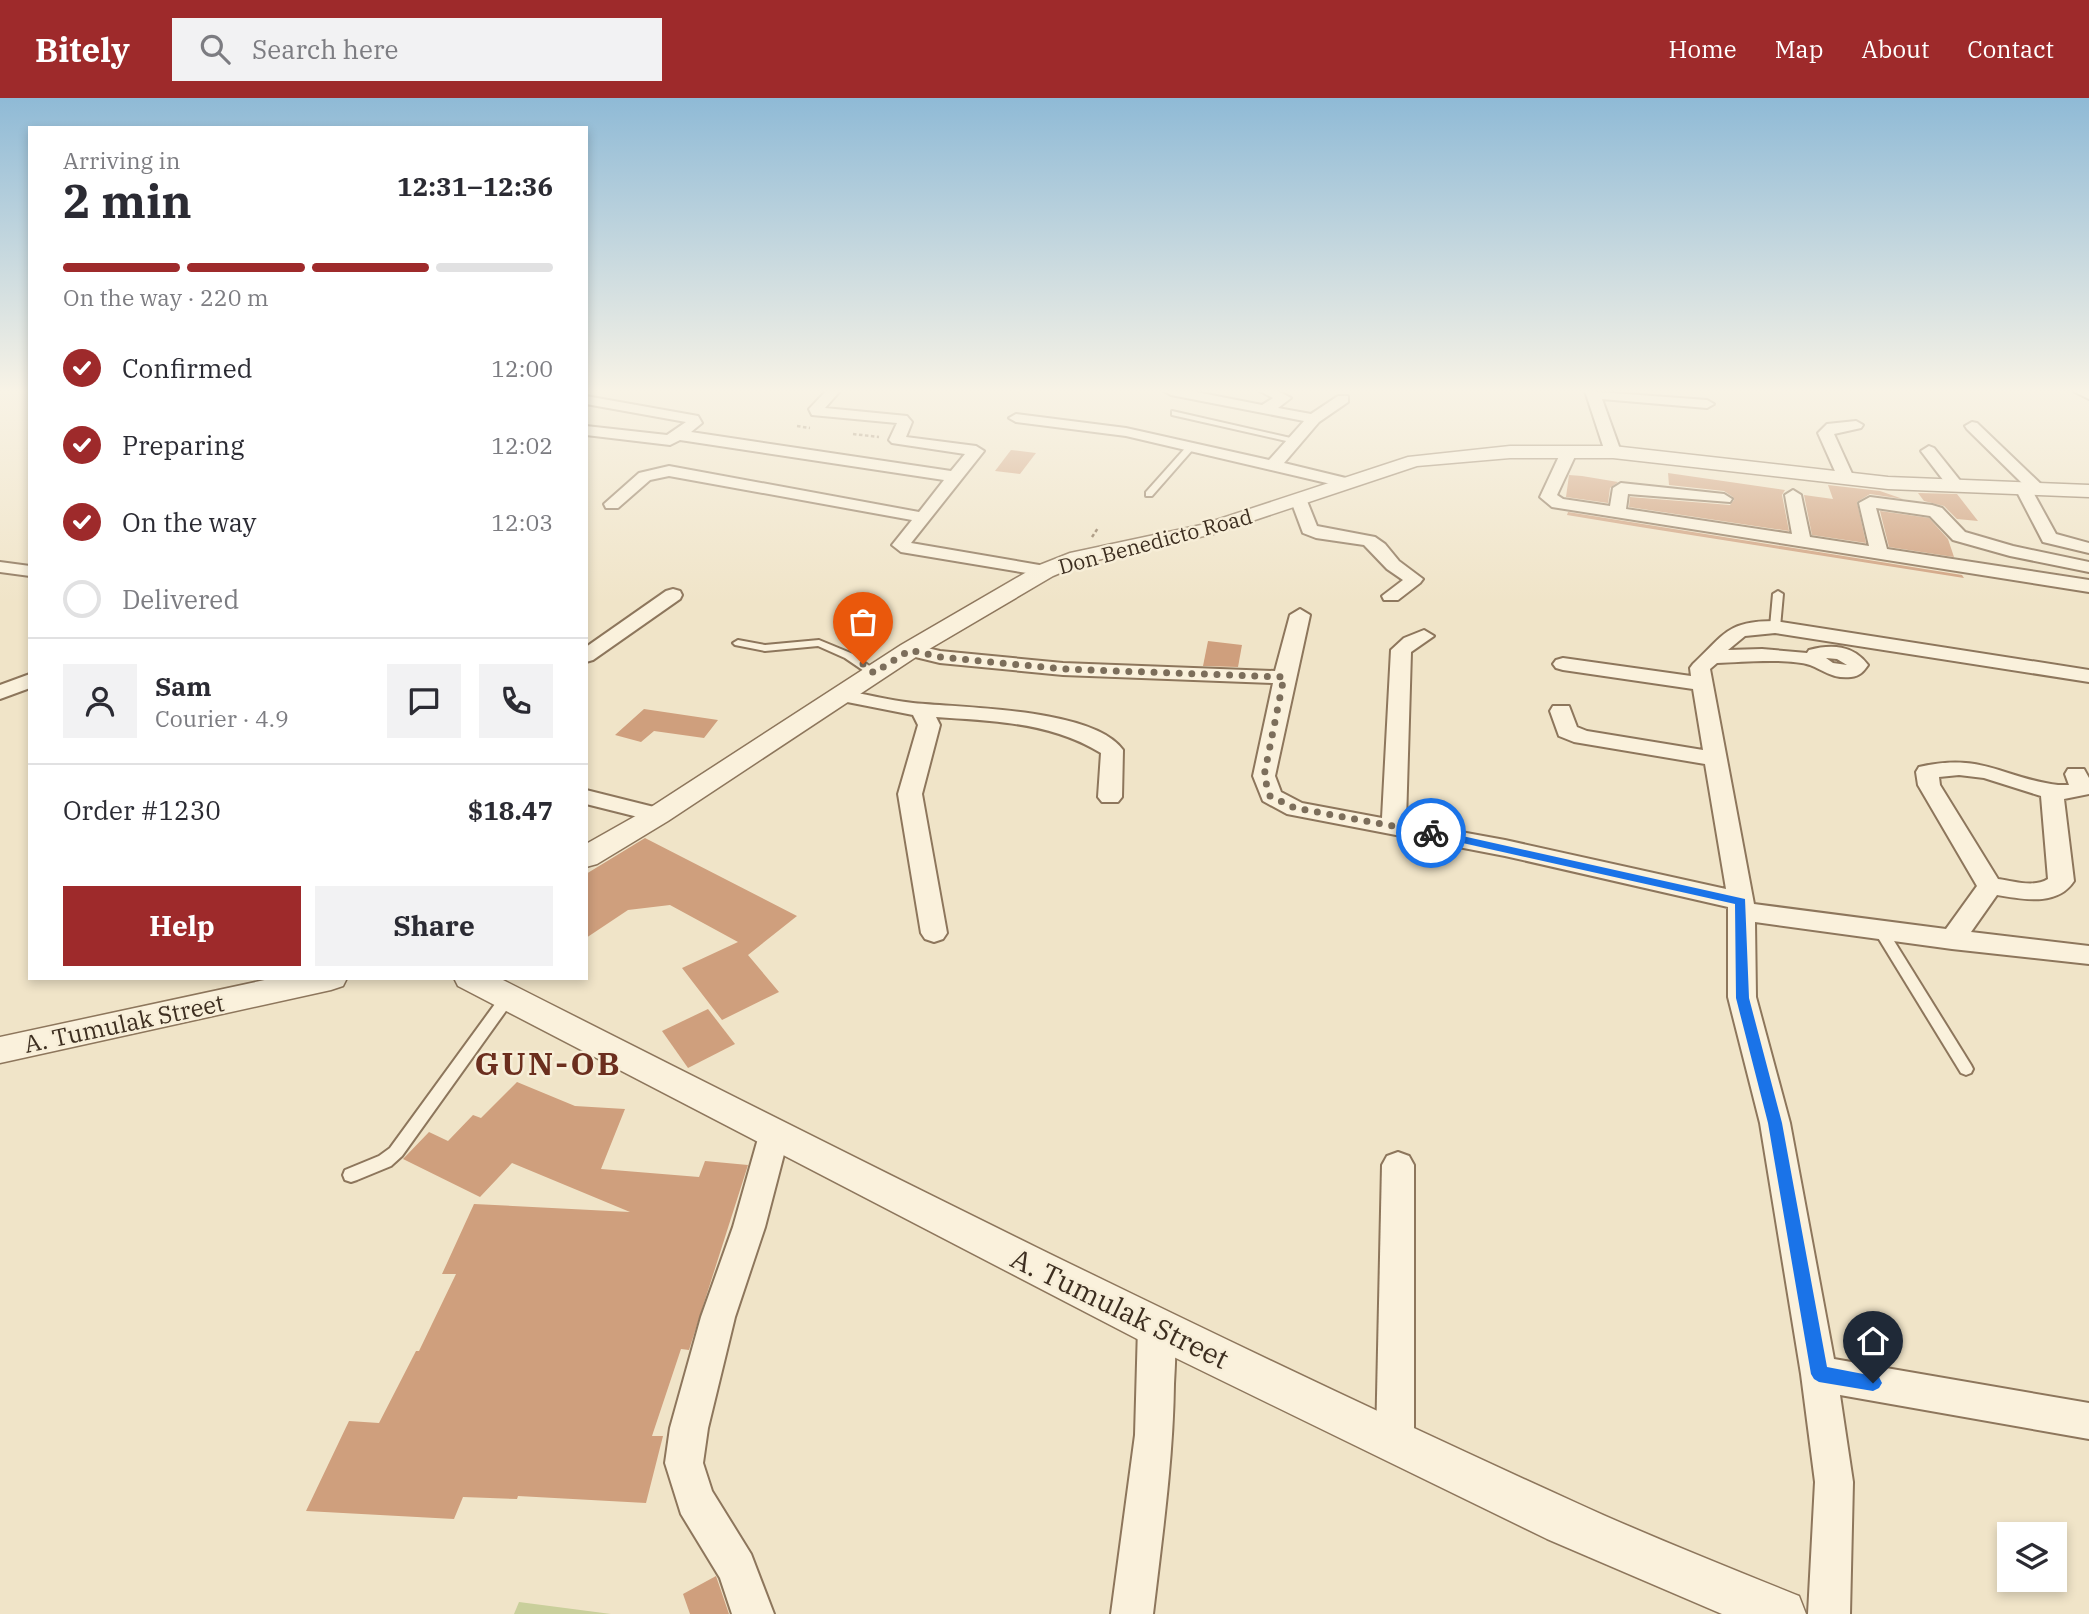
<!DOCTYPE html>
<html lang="en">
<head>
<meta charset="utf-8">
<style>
	body { margin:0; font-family:"IBM Plex Serif",serif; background:#f2f2f3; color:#2b2b33; height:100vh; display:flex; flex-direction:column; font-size:26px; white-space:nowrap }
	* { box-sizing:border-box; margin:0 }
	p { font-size:23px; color:#7c7c81 }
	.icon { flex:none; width:38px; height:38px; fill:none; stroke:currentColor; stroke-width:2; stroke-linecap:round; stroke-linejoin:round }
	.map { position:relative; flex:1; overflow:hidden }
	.side { position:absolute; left:28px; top:28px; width:560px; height:854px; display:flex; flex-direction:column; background:#fff; border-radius:0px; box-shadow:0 4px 10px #0003 }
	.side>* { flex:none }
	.tools { position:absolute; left:1997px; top:1424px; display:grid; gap:14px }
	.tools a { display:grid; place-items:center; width:70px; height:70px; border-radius:0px; background:#fff; box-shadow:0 4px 10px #0003; font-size:35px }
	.pin { position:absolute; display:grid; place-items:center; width:60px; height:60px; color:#fff; margin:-72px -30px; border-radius:50% 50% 50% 0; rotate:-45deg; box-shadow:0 0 7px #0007 }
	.pin .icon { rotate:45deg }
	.courier { position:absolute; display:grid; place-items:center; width:70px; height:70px; margin:-35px; border:5px solid #1a73e8; border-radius:50%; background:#fff; color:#222; box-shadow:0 2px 9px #0007 }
	.headline em { font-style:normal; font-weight:700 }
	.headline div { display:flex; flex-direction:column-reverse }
	.headline { display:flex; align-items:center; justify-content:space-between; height:119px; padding:0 35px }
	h1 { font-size:46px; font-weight:700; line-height:52px }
	.bar { display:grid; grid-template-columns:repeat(4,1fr); gap:10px 7px; align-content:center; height:84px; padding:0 35px }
	.bar i { height:9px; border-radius:5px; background:#e1e1e2 }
	.bar .current { background:#9e2a2b }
	.bar p { grid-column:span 4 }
	.line { display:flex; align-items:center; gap:18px; padding:0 35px; border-top:2px solid #e1e1e2 }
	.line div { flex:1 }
	.round { display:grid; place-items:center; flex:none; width:74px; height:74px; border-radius:0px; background:#f2f2f3 }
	ol { padding:0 35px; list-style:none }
	li { display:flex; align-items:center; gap:21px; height:77px }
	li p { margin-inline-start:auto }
	li .icon { padding:7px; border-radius:50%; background:#9e2a2b; color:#fff; stroke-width:4 }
	li:last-child { color:#7c7c81 }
	li i { width:38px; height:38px; border:4px solid #e1e1e2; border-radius:50% }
	.action { display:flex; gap:14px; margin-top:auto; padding:14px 35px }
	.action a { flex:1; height:80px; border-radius:0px; background:#9e2a2b; color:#fff; font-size:28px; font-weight:700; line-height:80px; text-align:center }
	.action a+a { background:#f2f2f3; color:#2b2b33 }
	header { display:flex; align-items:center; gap:42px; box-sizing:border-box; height:98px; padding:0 35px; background:#9e2a2b; color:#fff }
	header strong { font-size:33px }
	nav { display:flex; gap:38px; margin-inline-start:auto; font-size:24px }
	.search { width:490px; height:63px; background:#f2f2f3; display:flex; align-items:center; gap:18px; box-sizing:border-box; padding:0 24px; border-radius:0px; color:#7c7c81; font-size:26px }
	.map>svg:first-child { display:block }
	.green { fill:#c9cf9b }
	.building { fill:#cf9f7d }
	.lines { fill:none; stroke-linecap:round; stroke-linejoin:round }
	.service-casing { stroke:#8d765c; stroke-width:4 }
	.minor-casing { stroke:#8d765c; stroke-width:4 }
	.tertiary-casing { stroke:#8d765c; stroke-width:3 }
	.path { stroke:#8d765c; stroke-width:2.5; stroke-dasharray:3.5 2.5; stroke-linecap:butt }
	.service { fill:#faf1dc; fill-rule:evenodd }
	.minor { fill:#faf1dc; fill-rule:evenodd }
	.tertiary { fill:#faf1dc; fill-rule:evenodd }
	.route { fill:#1a73e8 }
	.done { stroke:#7c6e5b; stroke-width:7; stroke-dasharray:0 12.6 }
	.labels { text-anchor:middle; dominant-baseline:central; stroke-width:5; stroke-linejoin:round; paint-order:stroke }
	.far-street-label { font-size:21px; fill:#3d2e20; stroke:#f7eed8 }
	.street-label { font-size:24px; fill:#3d2e20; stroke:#f7eed8 }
	.near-street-label { font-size:28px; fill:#3d2e20; stroke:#f7eed8 }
	.district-label { font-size:32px; font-weight:bold; letter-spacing:2px; fill:#6b2e1e; stroke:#f7eed8 }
</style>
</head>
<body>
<header>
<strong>Bitely</strong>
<div class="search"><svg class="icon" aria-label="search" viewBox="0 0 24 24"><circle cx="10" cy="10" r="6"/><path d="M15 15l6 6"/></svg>Search here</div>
<nav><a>Home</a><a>Map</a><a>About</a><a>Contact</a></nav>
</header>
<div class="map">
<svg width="2089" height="1516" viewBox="0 0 2089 1516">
	<rect width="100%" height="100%" fill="#f0e4c8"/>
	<!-- green -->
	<path class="green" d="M519,1504l92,12h-97z"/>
	<!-- building -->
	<g class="building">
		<path d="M1011,352l25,3 -16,21 -25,-3z"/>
		<path d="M1668,375l117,17 -3,5 7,36 -160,-24 1,-10 100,8 4,-5 -1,-3 -9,-6 -55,-6z"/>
		<path d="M1569,377l13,1 36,6 -8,6 -2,15 -42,-6z"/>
		<path d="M1828,387l52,6 23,8 -33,-5 -13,8 9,41 -54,-8 -8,-40 29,4z"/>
		<path d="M1918,395l39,1 21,27 -21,-2 -13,-13 -20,-5z"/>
		<path d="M1880,413l49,7 19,21 6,18 -65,-10z"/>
		<path d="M1568,414l394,63 2,3 -324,-51 -73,-12z"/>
		<path d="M1208,543l34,4 -4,22 -35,-1z"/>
		<path d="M644,611l74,11 -14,18 -50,-7 -13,11 -26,-7z"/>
		<path d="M645,740l152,78 -49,39 31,37 -57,28 -40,-52 56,-26 -68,-37 -42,5 -42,28v-64z"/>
		<path d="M708,911l27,35 -47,24 -26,-37z"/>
		<path d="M517,984l58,24 50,3 -24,60 98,8 6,-16 43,4 -59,185 -8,-1 -29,87h11l-17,67 -128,-7 -1,3 -54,-2 -9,22 -148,-8 43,-90 30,2 37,-72h3l37,-77h-14l32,-70 156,8 -118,-49 -32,34 -77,-38 26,-27 19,9 25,-26 8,3z"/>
		<path d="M716,1478l13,38h-39l-7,-20z"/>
	</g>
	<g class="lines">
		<defs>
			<g id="service">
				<path d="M1172,313l123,28 4,2 -4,2 -123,-28z"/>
				<path d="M1188,347l7,2 -43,49h-6v-4z"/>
				<path d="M1778,493l5,3 -3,33 -5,3 -5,-3 3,-33z"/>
				<path d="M738,542l27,5 54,-5 34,14 26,19 -5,3 -4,-1 -25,-17 -27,-12 -53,5 -30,-6 -2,-2z"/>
				<path d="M1881,829l5,1 85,137 2,4 -2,4 -5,2 -5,-2 -87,-142 2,-3z"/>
				<path d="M508,894l5,1 2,4 -2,4 -111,155 -11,10 -34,14 -6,2 -6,-2 -2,-5 2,-5 34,-14 11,-8 113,-155z"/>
			</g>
			<g id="minor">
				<path d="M826,293h14l-15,17 82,8 5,6 -6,15 70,9 8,5 -73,92 134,23 6,1 3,4 -3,4 -6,1 -144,-24 -9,-7 20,-25 -243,-44 -19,4 -32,28h-12l-2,-4 35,-31 30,-7 250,46 25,-32 -264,-40 -10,5 -84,-10v-9l81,9 19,-13 -100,-18v-8l112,20 4,7 -11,9 260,39 14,-17 -73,-11 -3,-3 8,-17 -85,-8 -3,-6z"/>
				<path d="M1164,293h27l71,14 11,-7 -13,-7h18l13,7 -13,10 33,6 27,-18h10v6l-29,20 -35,41 70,17 2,3 -8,5 -222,-52 -110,-14 -7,-4 7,-4 110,14 143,32 35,-39 -133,-26z"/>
				<path d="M1585,293l122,9 7,4 -7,4 -105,-9 19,53 -8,5 -8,-5z"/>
				<path d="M2073,293h16v8z"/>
				<path d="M1856,323l7,4 -2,3 -27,6 20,44 -8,5 -8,-5 -20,-45 9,-9z"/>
				<path d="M1972,324l5,1 67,64 2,3 -2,3 -10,1 22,40 33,9v10l-46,-11 -27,-52 8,-5 -57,-56 -2,-3z"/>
				<path d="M1929,348l5,2 28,35 2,3 -2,3h-12l-29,-38z"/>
				<path d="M1569,349l8,5 -20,43 6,4 47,7 3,-18 8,-5 103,11 8,5 -2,3 -102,-8 -2,15 166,25 -7,-39 8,-5 8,5 9,42 59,9 -10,-43 11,-6 62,8 10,3 23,24 48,14 76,16v10l-79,-16 -57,-16 -23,-24 -54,-8 11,41 202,31v12l-537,-85 -12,-10 21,-45z"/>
				<path d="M1299,398l8,5 10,25 58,11 10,7 14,17 24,18 -3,4 -22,17h-14l-2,-4 21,-16 -16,-11 -23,-24 -48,-7 -13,-5 -12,-32z"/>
				<path d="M0,464l30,4v10l-30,-4z"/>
				<path d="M673,491l7,2 2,4 -2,4 -87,61 -7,2v-15l80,-56z"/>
				<path d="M1300,511l10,6 -35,161 6,16 21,11 80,15 9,-168 13,-12 20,-8 10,6 -23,16 -5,170 99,18 221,49 -21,-125 -131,-22 -15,-6 -9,-25 3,-5h16l8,21 10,4 116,19 -10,-61 -130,-19 -7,-2 -3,-4 3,-4 7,-2 128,18 -1,-8 3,-4c32,-30 34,-43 82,-43l314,49v12l-314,-49 -30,3 -17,14 34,-1 45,4 2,-3c23,-6 44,-5 59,15 -5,7 -8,11 -17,12 -18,2 -26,-6 -41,-12 -23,-7 -68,-3 -93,-2l-7,6 44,235 192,25 31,-43 -59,-101 -2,-13 3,-5c63,-15 84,11 139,18h11l-4,-11 3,-5h16l5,9v16l-25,5 10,82c-17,26 -52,18 -77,14l-26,37 118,14v18l-137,-15 -197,-27 1,75 34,126 44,236 255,44v36l-249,-44 13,87 -3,132h-42l7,-132 -14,-108 -41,-251 -32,-126v-90l-223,-51 -218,-42 -24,-13 -10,-25 20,-93 -210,-8 -123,-12 -37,-9 -3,-4 3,-4 7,-2 30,7 123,12 212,8 15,-56zM1826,560l11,1 10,6 -14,-2zM1959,677l25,3 57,18 7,83c-14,9 -34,2 -50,0l-58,-94 -1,-8z"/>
				<path d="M30,576v14l-30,11v-14z"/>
				<path d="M839,591c24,5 49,11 74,14 48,5 181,5 210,47l-1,47 -4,5h-16l-4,-5 3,-44c-51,-31 -108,-32 -165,-36l4,8 -18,69 25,139 -4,6 -9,3 -9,-3 -4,-6 -23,-139 20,-69 -5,-10 -81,-16 -3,-4 3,-4z"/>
				<path d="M586,692l80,20 4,5 -4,5 -8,2 -72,-18z"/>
				<path d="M774,1025l11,3 4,9 -24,92 -30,90 -27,111 -5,35 9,28 39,63 23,60h-42l-12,-36 -39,-64 -16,-51 5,-35 31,-111 32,-90 26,-92 4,-9z"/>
				<path d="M1398,1054l11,4 5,9v277l-6,13 -13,6 -13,-6 -6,-13 6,-277 5,-9z"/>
				<path d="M1156,1213l12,5c10,20 7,46 6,68 -1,77 -12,154 -21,230h-42l24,-179 3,-108 6,-11z"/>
			</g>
			<g id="tertiary">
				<path d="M1510,348h103l275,31 201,8v12l-201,-8 -275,-31h-103l-93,8 -204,68 -129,29 -31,13 -134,79 -251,166 -71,43 -11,3v-23l62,-35 253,-164 136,-79 33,-13 131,-28 207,-68z"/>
				<path d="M274,880h73l-4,8 -12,4 -331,73v-26z"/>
				<path d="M454,880h45c357,181 715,361 1080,526 72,33 146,62 220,92l7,18h-84l-175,-75 -406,-198 -683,-355z"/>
			</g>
		</defs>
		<!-- service casing -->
		<use href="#service" class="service-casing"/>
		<!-- minor casing -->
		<use href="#minor" class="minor-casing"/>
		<!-- tertiary casing -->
		<use href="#tertiary" class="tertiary-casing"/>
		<!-- path -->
		<g class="path">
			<path d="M797,328l13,2"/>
			<path d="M853,336l26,3"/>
			<path d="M1092,439l6,-9"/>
		</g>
		<!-- service -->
		<use href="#service" class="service"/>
		<!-- minor -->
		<use href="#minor" class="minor"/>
		<!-- tertiary -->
		<use href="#tertiary" class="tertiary"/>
	</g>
	<!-- sky -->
	<linearGradient id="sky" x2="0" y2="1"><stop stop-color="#8fbad6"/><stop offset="0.58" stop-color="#f8f3e6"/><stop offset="1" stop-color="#f8f3e6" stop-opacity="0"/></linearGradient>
	<rect width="2089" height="505" fill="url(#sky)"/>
	<!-- route -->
	<path class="route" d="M1431,731l314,70 4,99 33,125 45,244 52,10 3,6 -3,5 -6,3 -54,-9 -5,-3 -3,-5 -43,-251 -32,-125 -1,-94 -308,-69v-5z"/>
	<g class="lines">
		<!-- done -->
		<path class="done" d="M863,566l11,9 36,-23 30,7 123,12 221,8 -20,99 6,20 25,12 136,25"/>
	</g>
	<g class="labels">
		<!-- far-street labels -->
		<g class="far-street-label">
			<text transform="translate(1155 443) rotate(-15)">Don Benedicto Road</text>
		</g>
		<!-- street labels -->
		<g class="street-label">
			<text transform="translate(124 925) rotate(-12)">A. Tumulak Street</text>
		</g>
		<!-- near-street labels -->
		<g class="near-street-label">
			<text transform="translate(1120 1210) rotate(26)">A. Tumulak Street</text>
		</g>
		<!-- district labels -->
		<g class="district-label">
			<text x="548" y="965">GUN-OB</text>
		</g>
	</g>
</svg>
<div class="tools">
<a><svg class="icon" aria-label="layers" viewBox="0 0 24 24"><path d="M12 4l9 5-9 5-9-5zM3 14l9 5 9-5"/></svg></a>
</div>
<div class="pin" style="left:863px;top:566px;background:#ea580c"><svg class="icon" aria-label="bag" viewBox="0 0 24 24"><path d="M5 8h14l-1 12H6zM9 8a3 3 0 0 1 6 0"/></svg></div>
<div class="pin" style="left:1873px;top:1285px;background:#1f2937"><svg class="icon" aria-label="home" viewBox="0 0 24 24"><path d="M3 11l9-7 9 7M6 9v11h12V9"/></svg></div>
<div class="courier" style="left:1431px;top:735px"><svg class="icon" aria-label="bike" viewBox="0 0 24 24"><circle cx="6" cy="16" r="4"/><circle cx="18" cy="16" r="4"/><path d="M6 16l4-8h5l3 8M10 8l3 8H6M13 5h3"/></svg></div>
<section class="side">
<div class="headline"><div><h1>2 min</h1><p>Arriving in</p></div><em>12:31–12:36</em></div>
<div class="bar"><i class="current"></i><i class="current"></i><i class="current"></i><i></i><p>On the way · 220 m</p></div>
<ol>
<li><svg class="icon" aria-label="check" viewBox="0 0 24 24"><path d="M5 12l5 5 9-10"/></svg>Confirmed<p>12:00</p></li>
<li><svg class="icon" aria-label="check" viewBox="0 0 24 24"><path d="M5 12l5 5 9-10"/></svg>Preparing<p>12:02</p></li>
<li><svg class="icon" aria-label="check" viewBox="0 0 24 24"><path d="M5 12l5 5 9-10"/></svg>On the way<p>12:03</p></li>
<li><i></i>Delivered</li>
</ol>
<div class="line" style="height:126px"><a class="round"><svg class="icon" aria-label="person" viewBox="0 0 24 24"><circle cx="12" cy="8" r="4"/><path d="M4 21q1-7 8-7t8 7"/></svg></a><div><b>Sam</b><p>Courier · 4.9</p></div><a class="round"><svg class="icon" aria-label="chat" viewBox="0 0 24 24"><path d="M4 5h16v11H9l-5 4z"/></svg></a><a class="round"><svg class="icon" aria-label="phone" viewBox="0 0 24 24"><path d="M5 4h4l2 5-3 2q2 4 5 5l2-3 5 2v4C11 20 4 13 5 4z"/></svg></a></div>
<div class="line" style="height:91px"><div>Order #1230</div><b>$18.47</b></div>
<div class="action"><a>Help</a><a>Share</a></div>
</section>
</div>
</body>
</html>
